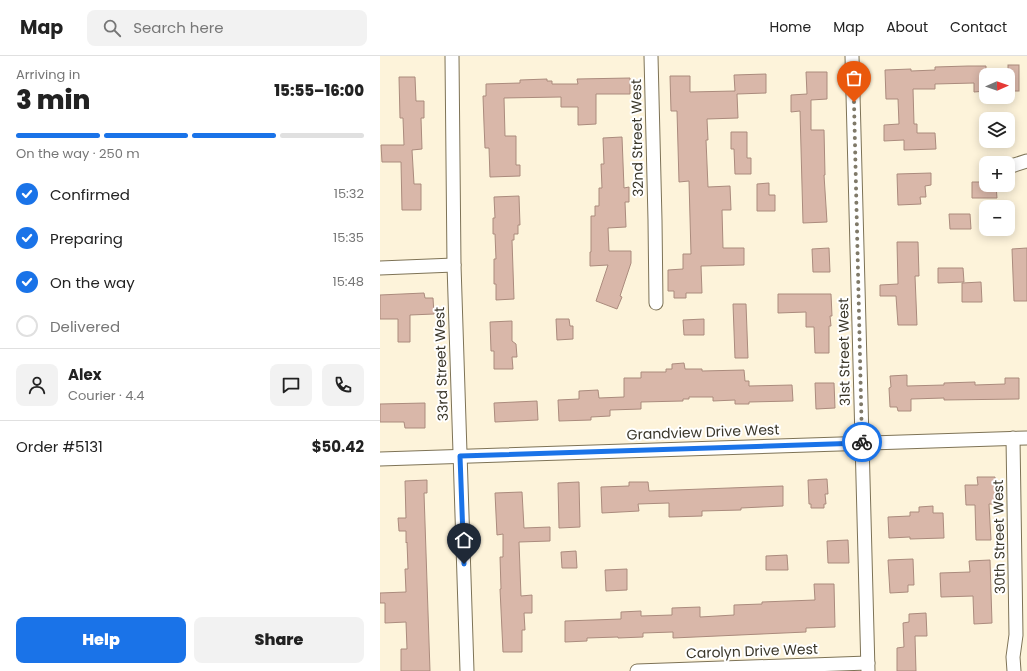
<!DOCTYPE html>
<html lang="en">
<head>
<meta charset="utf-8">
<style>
	body { margin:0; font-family:Poppins,sans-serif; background:#f2f2f2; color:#222; height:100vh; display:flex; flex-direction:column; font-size:15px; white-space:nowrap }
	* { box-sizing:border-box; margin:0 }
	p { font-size:13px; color:#767676 }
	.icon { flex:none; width:22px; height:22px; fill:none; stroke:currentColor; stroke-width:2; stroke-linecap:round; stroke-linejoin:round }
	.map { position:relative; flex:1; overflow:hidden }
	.drawer { display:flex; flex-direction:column; background:#fff; width:380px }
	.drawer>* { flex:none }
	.needle { width:26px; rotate:88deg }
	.tools { position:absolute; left:599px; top:12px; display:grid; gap:8px }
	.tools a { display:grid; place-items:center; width:36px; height:36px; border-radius:8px; background:#fff; box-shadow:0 2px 10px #0003; font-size:20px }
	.pin { position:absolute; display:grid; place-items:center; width:34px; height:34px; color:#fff; margin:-41px -17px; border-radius:50% 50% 50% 0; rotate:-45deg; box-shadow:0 0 4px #0007 }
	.pin .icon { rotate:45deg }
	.courier { position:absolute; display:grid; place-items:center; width:40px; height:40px; margin:-20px; border:3px solid #1a73e8; border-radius:50%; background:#fff; color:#222; box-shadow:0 1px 5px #0007 }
	.head em { font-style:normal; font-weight:800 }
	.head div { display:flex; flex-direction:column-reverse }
	.head { display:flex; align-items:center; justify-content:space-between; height:68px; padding:0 16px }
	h1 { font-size:26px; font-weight:800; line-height:30px }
	.bar { display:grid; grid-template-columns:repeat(4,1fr); gap:6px 4px; align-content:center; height:48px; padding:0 16px }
	.bar i { height:5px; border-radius:3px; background:#e0e0e0 }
	.bar .selected { background:#1a73e8 }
	.bar p { grid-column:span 4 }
	.line { display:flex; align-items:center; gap:10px; padding:0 16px; border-top:1px solid #e0e0e0 }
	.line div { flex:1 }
	.round { display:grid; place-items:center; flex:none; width:42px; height:42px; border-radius:8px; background:#f2f2f2 }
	ol { padding:0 16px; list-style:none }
	li { display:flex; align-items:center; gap:12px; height:44px }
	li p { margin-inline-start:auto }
	li .icon { padding:4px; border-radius:50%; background:#1a73e8; color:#fff; stroke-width:4 }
	li:last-child { color:#767676 }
	li i { width:22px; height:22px; border:2px solid #e0e0e0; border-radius:50% }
	.cta { display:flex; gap:8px; margin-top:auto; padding:8px 16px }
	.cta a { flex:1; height:46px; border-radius:8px; background:#1a73e8; color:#fff; font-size:16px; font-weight:800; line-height:46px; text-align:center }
	.cta a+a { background:#f2f2f2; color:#222 }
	header { display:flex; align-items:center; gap:24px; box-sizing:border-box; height:56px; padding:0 20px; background:#fff; border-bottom:1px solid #e0e0e0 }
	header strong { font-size:19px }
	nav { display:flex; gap:22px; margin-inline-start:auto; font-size:14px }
	.search { width:280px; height:36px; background:#f2f2f2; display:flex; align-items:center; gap:10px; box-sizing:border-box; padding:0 14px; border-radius:8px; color:#767676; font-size:15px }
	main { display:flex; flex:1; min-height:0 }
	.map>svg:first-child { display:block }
	.building { fill:#d9b7a9; stroke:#ab8b7d }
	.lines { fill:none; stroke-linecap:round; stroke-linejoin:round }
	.minor-casing { stroke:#7e7356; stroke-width:15 }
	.minor { stroke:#fff; stroke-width:13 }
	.done { stroke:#7f7968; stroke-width:4; stroke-dasharray:0 7.2 }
	.route { stroke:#1a73e8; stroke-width:5 }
	.labels { text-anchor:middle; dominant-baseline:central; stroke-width:4; stroke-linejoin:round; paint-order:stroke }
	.street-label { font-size:14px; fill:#3b372a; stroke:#fff }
</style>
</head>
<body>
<header>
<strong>Map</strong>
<div class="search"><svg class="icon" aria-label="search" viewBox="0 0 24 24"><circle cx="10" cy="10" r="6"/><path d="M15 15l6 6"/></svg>Search here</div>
<nav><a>Home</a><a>Map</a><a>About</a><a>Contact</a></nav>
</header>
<main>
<section class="drawer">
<div class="head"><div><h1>3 min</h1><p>Arriving in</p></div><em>15:55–16:00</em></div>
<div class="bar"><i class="selected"></i><i class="selected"></i><i class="selected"></i><i></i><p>On the way · 250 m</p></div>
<ol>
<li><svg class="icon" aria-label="check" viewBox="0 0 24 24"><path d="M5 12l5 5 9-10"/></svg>Confirmed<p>15:32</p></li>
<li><svg class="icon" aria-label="check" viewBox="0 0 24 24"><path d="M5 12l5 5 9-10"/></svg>Preparing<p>15:35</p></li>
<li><svg class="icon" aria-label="check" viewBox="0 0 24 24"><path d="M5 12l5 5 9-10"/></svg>On the way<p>15:48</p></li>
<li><i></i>Delivered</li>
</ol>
<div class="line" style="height:72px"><a class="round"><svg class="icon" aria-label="person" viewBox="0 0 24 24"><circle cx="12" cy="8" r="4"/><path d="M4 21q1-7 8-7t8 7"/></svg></a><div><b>Alex</b><p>Courier · 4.4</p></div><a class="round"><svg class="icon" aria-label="chat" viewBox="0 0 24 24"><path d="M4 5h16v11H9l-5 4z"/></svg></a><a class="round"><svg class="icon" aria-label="phone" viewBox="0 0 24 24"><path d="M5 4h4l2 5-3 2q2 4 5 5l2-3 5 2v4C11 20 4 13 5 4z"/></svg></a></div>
<div class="line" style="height:52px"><div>Order #5131</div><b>$50.42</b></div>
<div class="cta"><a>Help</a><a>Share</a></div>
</section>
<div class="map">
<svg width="647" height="615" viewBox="0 0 647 615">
	<rect width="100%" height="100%" fill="#fdf3da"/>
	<!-- building -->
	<g class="building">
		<rect x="628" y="9" width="11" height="26"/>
		<path d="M588,10h18v25l-12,1v-9l-39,1v5h-22l1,35h3v9h18l1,16 -32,1v-10l-20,1v-16l15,-1 -1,-25h-12l-1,-29 26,-1v2l24,-1v-3z"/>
		<path d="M426,16h21v27l-16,1v30h13l1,45h-1l3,47 -24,1 -3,-112 -9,1v-17l16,-1z"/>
		<path d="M386,18v19l-29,1 1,24 -31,1 1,21h-2l2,47 22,-1 1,24h-9l1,38h21v17l-43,1 1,27h-16v5h-12v-7h-6v-21l15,-1v-15h8l-2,-73 -10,1 -2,-71h-6l-1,-35h20v16l45,-1 -1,-16z"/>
		<path d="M19,21h16l1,24h8v17h-3l1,31 -10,1 2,34h7v26h-19l-1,-48h-19l-1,-17h23l-1,-27h-3z"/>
		<path d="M250,22v16h-34v30l-18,1v-18h-17v-10l-57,1 1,38h11v29h4v11l-30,1 -1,-29h-4l-1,-24 -1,-28h3v-12l34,-1v-3l27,-1v2h5v3h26l-1,-5z"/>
		<path d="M351,76h16v26h4v16h-16l-1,-25h-3z"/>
		<path d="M242,81l2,51 5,-1v15h-4l1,25 -18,1 1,23h22v12l-11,33 2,1 -5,12 -21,-8 12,-36 -18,1v-14h1v-36h4v-10h4v-18h3l-1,-24h3l-1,-26z"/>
		<path d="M551,117v12l-6,1 1,11h-6l1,7 -23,1 -1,-31z"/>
		<path d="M592,126h14v3h10l1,13h-25z"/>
		<path d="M389,127v12h6v16h-18v-27z"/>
		<path d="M139,140l1,29h-2v9h-4v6h-2l2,59 -18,1v-16h-2v-25h2l-1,-25h-2v-16h2l-1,-21z"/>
		<path d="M569,158h21l1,15h-21z"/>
		<path d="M517,186h21l1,34h-4l2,49h-19l-2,-29h-16v-11l18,-1z"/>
		<path d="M449,192l1,24h-17l-1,-23z"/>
		<path d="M647,192v53h-13l-2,-52z"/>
		<path d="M558,212h25l1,14 -26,1z"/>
		<path d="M601,226l1,20h-20v-19z"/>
		<path d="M44,237l1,5h8l1,16 -24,1v27h-12v-23h-18v-24z"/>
		<path d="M398,238h53l1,22h-2l1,10h-2v27h-14l-1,-26h-8v-15l-28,1z"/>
		<path d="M353,248h13l2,54h-13z"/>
		<path d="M176,263h13l1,7h3v13l-16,1z"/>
		<path d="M324,263v16h-20l-1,-15z"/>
		<path d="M132,265v20l4,3 1,13h-5l1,12h-19v-18h-3l-1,-29z"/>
		<path d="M304,307l1,6h17v2l42,-1 1,11h4v5l43,-1 1,16 -44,1v2h-14v-4l-22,1v-4h-24v2h-6v2l-42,1v7l-31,1v6l-19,1v3l-32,1 -1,-21 21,-1v-8l19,-1 1,8 25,-1v-19h17v-6h25v-3h6v-5z"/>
		<path d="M527,319v11l37,-1v-2l31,-1v3l30,-1v-6h14v21l-75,1v-2l-33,1v12h-13l-1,-4h-7l-1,-19 2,-1 -1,-11z"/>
		<path d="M435,327h19l1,25 -19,1z"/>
		<path d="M157,345l1,19 -43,2 -1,-19z"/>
		<path d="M45,347v25h-20l-1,-6h-24v-18z"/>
		<path d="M597,421h18l1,27h-7l2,36h-15l-1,-35h-9l-1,-20h13z"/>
		<path d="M447,423l1,15h-3l1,10h-2v4h-13v-4h-2l-1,-24z"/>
		<path d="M47,424v13h-3l6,178h-29v-22h6l-1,-27 -21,1v-20h-5v-10l26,-1 -1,-23h3l-1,-27 -1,1v-12h-7l-1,-13h8l-1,-37z"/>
		<path d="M199,426l1,45 -21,1 -1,-45z"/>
		<path d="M249,426h19l1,9 134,-5v20l-42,2v2l-39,1v5l-33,1v-14l-31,1 1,7 -37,2 -1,-26 28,-1z"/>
		<path d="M142,436l2,36 26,-1v14l-31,1 2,54 11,-1v18h-8l1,17h-3v22h-19l-3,-63h1l-1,-32h3v-23l-6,1 -2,-42z"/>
		<path d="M553,450v7h10l1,25 -34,1v-2l-21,1 -1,-21 22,-1v-4h9v-5z"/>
		<path d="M468,484l1,23h-21l-1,-22z"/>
		<path d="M196,495l1,17h-15l-1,-16z"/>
		<path d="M407,499l1,15h-22v-14z"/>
		<path d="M533,503l1,26h-6v7l-18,1 -2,-33z"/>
		<path d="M610,504l2,63 -18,1 -1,-28 -32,1 -1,-24 30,-1 -1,-11z"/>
		<path d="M247,513v21l-21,1 -1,-21z"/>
		<path d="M434,528h20l1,43 -29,1v4l-133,6v-6l-30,1v4l-25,1v-1l-31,1v3l-22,1v-21l56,-2v-7l20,-1v5l31,-1v-7l28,-1v10l34,-2v-10l28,-1v-2l53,-2z"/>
		<path d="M546,557l1,23h-12l1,35h-19v-23l7,-1 -1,-24 6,-1v-8z"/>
	</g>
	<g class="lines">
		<defs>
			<g id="minor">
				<path d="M72,0l2,209 13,406"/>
				<path d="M271,0l4,164 1,83"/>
				<path d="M472,0l16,615"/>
				<path d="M628,111l19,-6"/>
				<path d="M0,212l74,-3"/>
				<path d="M633,382l3,197 -3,22 1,14"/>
				<path d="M0,403l647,-21"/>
				<path d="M257,615l231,-8"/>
			</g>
		</defs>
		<!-- minor casing -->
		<use href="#minor" class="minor-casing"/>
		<!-- minor -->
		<use href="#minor" class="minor"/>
	</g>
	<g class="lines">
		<!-- done -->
		<path class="done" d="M474,46l8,340"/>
		<!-- route -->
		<path class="route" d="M84,508l-4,-108 402,-13v-1"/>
	</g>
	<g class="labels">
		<!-- street labels -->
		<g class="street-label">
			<text transform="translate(257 82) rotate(-91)">32nd Street West</text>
			<text transform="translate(464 296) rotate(-91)">31st Street West</text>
			<text transform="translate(61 308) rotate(-92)">33rd Street West</text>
			<text transform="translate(323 376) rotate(-2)">Grandview Drive West</text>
			<text transform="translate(619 481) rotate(-91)">30th Street West</text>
			<text transform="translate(372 595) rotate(-2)">Carolyn Drive West</text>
		</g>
	</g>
</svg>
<div class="tools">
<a><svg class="needle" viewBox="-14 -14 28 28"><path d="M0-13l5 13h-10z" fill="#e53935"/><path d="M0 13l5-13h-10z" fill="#767676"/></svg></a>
<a><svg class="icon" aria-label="layers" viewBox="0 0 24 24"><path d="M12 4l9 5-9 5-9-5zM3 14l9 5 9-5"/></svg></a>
<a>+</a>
<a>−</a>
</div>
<div class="pin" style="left:474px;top:46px;background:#ea580c"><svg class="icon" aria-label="bag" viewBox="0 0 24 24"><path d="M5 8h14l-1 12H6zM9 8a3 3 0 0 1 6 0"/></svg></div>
<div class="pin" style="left:84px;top:508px;background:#1f2937"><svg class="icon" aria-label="home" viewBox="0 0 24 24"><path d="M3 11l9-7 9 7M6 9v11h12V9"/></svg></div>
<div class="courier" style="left:482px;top:386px"><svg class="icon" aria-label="bike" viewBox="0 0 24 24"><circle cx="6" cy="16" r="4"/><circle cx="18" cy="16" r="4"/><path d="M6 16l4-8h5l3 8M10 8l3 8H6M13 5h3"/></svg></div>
</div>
</main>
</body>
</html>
